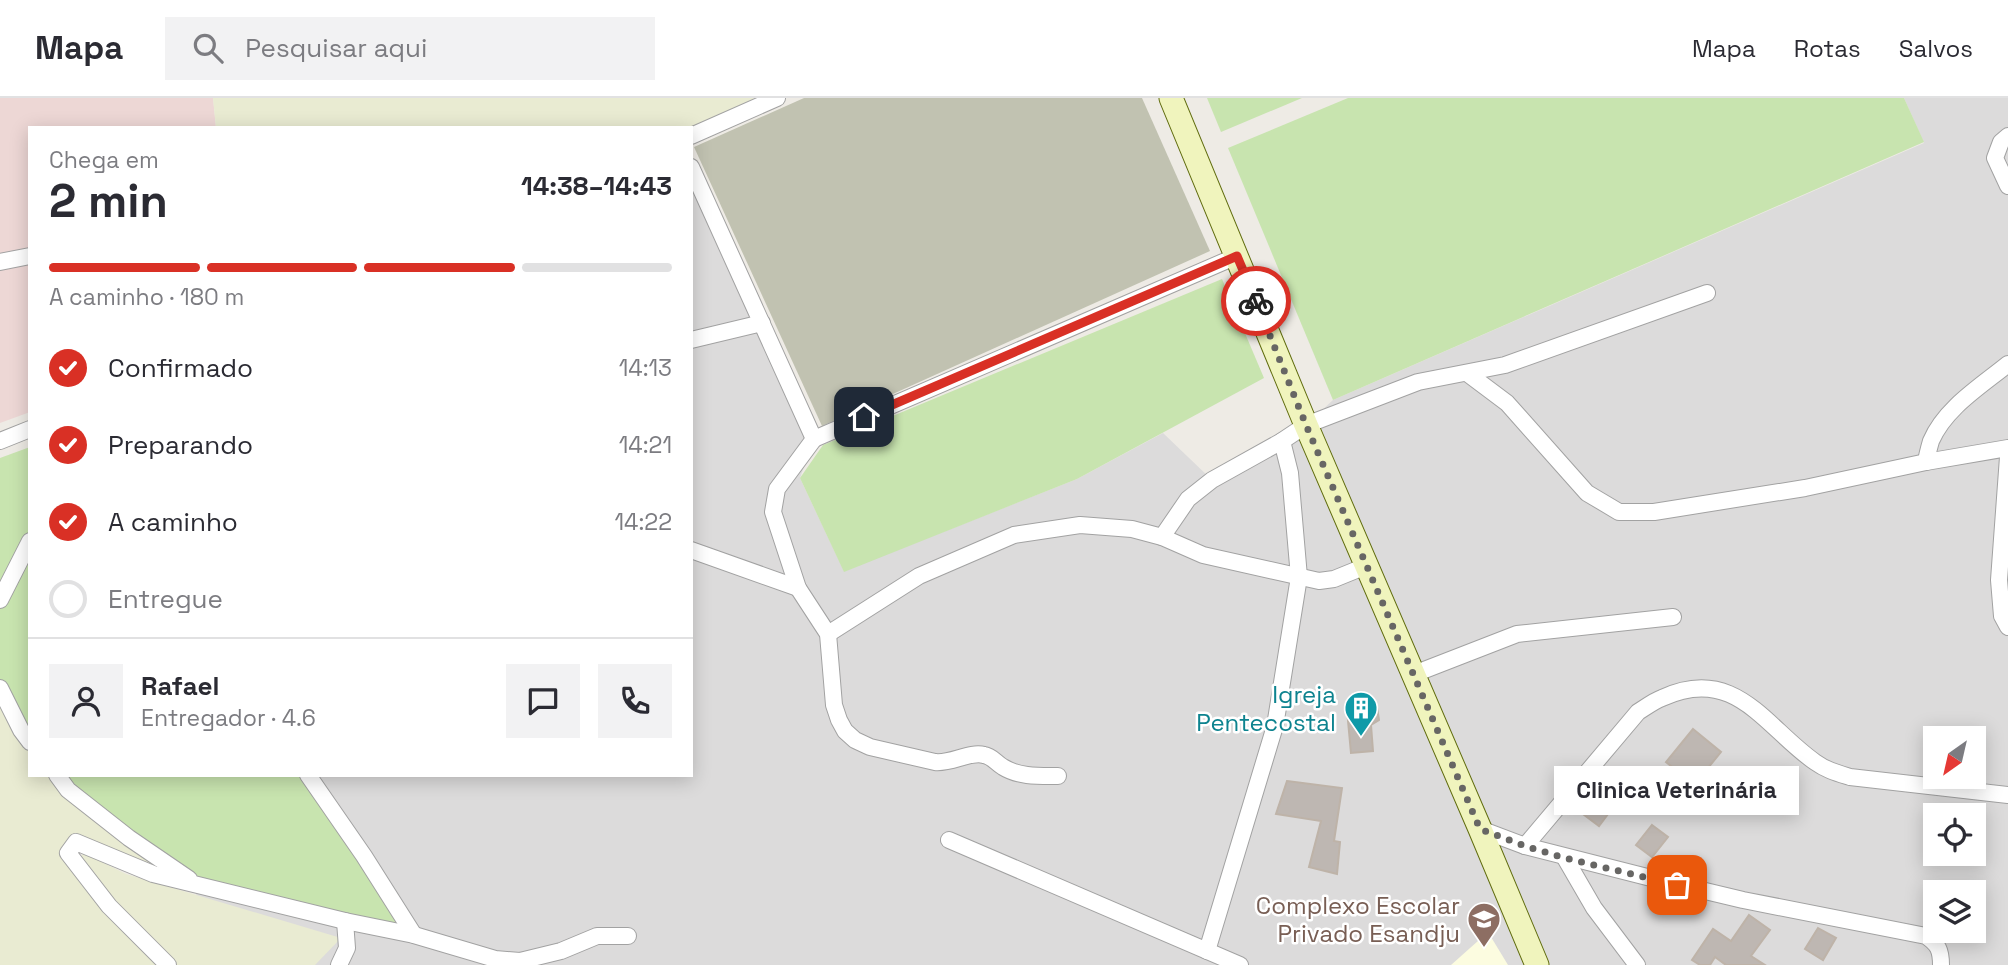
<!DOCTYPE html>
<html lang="pt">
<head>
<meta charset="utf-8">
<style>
	body { margin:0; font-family:"Space Grotesk",sans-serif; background:#f2f2f3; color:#2b2b33; height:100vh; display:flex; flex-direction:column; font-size:26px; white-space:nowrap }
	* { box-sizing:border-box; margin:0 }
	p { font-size:23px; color:#7c7c81 }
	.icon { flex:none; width:38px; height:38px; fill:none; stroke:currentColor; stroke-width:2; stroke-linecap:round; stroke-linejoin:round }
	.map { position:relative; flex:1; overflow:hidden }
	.side { position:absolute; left:28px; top:28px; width:665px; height:651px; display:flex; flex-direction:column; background:#fff; border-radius:0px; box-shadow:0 4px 18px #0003 }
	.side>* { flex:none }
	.needle { width:46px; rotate:214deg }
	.controls { position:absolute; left:1923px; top:628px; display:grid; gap:14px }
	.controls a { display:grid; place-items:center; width:63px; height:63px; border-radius:0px; background:#fff; box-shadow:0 4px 18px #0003; font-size:35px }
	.pin { position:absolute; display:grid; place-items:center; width:60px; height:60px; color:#fff; margin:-30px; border-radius:14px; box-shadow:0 4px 10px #0006 }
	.courier { position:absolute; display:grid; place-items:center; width:70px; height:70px; margin:-35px; border:5px solid #d93025; border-radius:50%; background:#fff; color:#222; box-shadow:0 2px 9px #0007 }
	.bubble { position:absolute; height:49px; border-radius:0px; background:#fff; box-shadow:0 4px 18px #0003; font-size:23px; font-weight:700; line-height:49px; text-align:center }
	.overview em { font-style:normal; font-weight:700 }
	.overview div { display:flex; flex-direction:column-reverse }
	.overview { display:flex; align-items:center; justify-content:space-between; height:119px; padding:0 21px }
	h1 { font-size:46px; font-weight:700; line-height:52px }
	.bar { display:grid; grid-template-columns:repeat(4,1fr); gap:10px 7px; align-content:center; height:84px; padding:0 21px }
	.bar i { height:9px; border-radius:5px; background:#e1e1e2 }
	.bar .on { background:#d93025 }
	.bar p { grid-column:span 4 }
	.line { display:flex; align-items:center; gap:18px; padding:0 21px; border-top:2px solid #e1e1e2 }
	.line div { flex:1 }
	.round { display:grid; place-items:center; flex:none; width:74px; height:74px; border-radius:0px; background:#f2f2f3 }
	ol { padding:0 21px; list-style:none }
	li { display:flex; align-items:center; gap:21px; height:77px }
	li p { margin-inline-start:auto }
	li .icon { padding:7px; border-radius:50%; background:#d93025; color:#fff; stroke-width:4 }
	li:last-child { color:#7c7c81 }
	li i { width:38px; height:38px; border:4px solid #e1e1e2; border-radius:50% }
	header { display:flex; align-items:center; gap:42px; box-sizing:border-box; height:98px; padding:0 35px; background:#fff; border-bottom:2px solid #e1e1e2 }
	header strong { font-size:33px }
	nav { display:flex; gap:38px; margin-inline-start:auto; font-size:24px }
	.search { width:490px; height:63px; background:#f2f2f3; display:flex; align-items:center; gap:18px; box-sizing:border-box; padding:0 24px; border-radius:0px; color:#7c7c81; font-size:26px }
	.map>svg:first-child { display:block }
	.residential { fill:#dcdbdb; fill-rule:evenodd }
	.commercial { fill:#edd7d5 }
	.education { fill:#fcfce0 }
	.construction { fill:#c1c2b1 }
	.farmland { fill:#e9ebd2 }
	.grass { fill:#c8e4af }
	.building { fill:#beb7b2; stroke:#beb3a8; stroke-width:2 }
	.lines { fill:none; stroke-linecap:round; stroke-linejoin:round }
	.street-casing { stroke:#a2a2a2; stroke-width:18 }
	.secondary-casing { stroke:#606c0e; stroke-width:25 }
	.street { stroke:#fff; stroke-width:16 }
	.secondary { stroke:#f0f4bd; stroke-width:23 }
	.done { stroke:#676664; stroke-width:7; stroke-dasharray:0 12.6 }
	.route { stroke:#d93025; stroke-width:9 }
	.labels { text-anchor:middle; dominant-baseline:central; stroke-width:5; stroke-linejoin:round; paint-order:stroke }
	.culture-label { font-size:24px; fill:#0d838f; stroke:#fff; text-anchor:end }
	.education-label { font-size:24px; fill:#785e54; stroke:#fff; text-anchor:end }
</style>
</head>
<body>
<header>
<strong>Mapa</strong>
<div class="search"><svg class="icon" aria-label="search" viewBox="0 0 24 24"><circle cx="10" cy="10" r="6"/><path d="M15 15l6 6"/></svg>Pesquisar aqui</div>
<nav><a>Mapa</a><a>Rotas</a><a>Salvos</a></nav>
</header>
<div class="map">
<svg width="2008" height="867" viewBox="0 0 2008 867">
	<rect width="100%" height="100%" fill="#eeebe5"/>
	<!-- residential -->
	<path class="residential" d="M1904,0h104v867h-1840l32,-80 108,-110h383v-608l123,272 -14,39 44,93 233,-92 86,-46 49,47 94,-55 27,-25 591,-257zM1936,640h38v39h-38zM1936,718h38v38h-38zM1936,794h38v39h-38z"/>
	<!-- commercial -->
	<path class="commercial" d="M0,0h213l3,30h-186v284l-30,11z"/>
	<!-- education -->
	<path class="education" d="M1488,834l20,33h-57z"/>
	<!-- construction -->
	<path class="construction" d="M804,0h338l68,153 -388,175 -128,-279z"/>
	<!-- farmland -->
	<g class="farmland">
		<path d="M213,0h542l-65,30h-474z"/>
		<path d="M0,591l30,53v33h27l143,110 -123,-43 -9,11 100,112h-168z"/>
		<path d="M84,755l42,21 215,64 -26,27h-140l-64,-64 -33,-42z"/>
	</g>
	<!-- grass -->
	<g class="grass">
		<path d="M1207,0h95l-81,34z"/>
		<path d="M1348,0h556l20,44 -591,258 -105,-252z"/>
		<path d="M1222,181l42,99 -187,101 -233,93 -44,-94 23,-33z"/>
		<path d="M30,349v295l-30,-53v-231z"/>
		<path d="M57,677h251l106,160 -214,-50z"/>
	</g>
	<!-- building -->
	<g class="building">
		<path d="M1377,609l2,13 -8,5 2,26 -22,2 -4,-43z"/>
		<path d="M1693,631l28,23 -27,33 -2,-2 -23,30 -16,-13 23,-30 -10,-8z"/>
		<path d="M1287,683l55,7 -8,53 6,1 -3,32 -28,-7 12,-46 -45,-7z"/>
		<path d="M1598,696l16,12 -15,20 -16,-12z"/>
		<path d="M1652,727l16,12 -16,20 -16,-12z"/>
		<path d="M1749,817l21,15 -19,26 14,9h-39l-11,-8 -5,8h-10l-8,-5 21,-31 18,12z"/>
		<path d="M1818,830l18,10 -13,22 -18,-11z"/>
	</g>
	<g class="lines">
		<defs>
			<g id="street">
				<path d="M691,38l86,-38"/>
				<path d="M2008,38l-7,6 -6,16 13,28"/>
				<path d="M691,69l123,272 423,-183"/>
				<path d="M0,164l30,-6"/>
				<path d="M691,242l71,-17"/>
				<path d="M1467,275l40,30 80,90 32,19h35l151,-24 121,-26 82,-14"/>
				<path d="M814,341l-37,50 -4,23 25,76 30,46 6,71 5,15 6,11 10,9 15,7 65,15c16,2 35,-11 49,-7 8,1 12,8 19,12 16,10 36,9 55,9"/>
				<path d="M0,343l30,-12"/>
				<path d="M2008,359l-9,123 3,36 6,11"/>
				<path d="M1926,364c1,-7 3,-14 5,-21 14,-33 50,-55 77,-77"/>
				<path d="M1162,439l26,-38 24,-19 70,-39 24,-16 112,-43 87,-17 202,-72"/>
				<path d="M691,452l107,38"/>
				<path d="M0,502l30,-59"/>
				<path d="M828,536l91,-58 95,-41 66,-10 52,4 30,8 41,18 116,26 15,-2 32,-13"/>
				<path d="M1414,576l103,-40 156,-17"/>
				<path d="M0,590l21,42 9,12"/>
				<path d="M57,677l11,15 61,48 60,41"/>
				<path d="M308,677l56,81 50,79"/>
				<path d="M1480,731l45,17 130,33 88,21 183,36c12,8 15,14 15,29"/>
				<path d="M949,742l291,125"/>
				<path d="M1525,748l113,-134c8,-5 16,-11 24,-14 73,-34 103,29 153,64 11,8 22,11 35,15l158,18"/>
				<path d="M1565,760l29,50 43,57"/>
				<path d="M1207,853l68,-225 24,-149 -9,-104 -8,-32"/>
				<path d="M168,867l-59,-59 -41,-53 8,-11 77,32 192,47 69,14 81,24 25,2 41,-10 36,-15h31"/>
				<path d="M339,867l8,-17 -2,-27"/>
			</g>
			<path id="secondary" d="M1171,0l135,327 174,404 57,136"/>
		</defs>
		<!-- street casing -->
		<use href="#street" class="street-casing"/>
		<!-- secondary casing -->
		<use href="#secondary" class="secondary-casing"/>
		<!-- street -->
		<use href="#street" class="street"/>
		<!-- secondary -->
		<use href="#secondary" class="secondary"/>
	</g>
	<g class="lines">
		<!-- done -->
		<path class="done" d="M1256,203l50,124 174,404 45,17 40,12 112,27"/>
		<!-- route -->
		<path class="route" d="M864,319l373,-161 19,45"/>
	</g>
	<!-- icons -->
	<defs>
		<symbol id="building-pin" viewBox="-11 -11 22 30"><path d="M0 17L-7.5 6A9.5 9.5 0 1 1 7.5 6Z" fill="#0f9aa8" stroke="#fff"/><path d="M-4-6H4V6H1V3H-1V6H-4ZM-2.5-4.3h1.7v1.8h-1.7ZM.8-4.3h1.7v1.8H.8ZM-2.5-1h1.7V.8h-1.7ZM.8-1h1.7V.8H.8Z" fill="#fff"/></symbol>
		<symbol id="school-pin" viewBox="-11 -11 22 30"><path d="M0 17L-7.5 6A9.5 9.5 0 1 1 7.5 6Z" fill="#8d6e63" stroke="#fff"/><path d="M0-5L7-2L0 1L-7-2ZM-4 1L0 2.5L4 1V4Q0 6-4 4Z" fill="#fff"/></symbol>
	</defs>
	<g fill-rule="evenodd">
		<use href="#building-pin" x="1342" y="591" width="38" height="52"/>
		<use href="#school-pin" x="1465" y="802" width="38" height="52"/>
	</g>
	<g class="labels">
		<!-- culture labels -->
		<g class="culture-label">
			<text x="1336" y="596">Igreja<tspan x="1336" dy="28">Pentecostal</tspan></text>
		</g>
		<!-- education labels -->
		<g class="education-label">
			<text x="1460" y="807">Complexo Escolar<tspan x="1460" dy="28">Privado Esandju</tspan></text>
		</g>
	</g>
</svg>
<div class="controls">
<a><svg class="needle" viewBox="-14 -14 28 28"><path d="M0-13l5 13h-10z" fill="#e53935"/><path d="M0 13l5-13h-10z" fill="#7c7c81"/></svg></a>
<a><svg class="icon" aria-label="locate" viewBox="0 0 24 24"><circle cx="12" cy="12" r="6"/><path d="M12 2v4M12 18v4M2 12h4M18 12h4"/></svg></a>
<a><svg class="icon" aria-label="layers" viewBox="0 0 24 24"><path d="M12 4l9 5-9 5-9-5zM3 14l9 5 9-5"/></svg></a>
</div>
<div class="pin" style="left:1677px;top:787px;background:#ea580c"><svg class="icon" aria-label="bag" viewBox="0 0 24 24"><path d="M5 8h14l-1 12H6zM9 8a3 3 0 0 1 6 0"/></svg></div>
<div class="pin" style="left:864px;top:319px;background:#1f2937"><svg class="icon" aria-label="home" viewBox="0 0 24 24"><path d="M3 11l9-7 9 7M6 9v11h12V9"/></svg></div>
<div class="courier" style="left:1256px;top:203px"><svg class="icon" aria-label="bike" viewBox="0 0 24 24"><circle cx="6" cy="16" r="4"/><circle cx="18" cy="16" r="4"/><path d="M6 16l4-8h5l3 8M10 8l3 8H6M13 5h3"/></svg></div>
<div class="bubble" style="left:1554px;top:668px;width:245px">Clinica Veterinária</div>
<section class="side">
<div class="overview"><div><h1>2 min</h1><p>Chega em</p></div><em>14:38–14:43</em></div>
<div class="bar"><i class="on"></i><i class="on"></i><i class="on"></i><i></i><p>A caminho · 180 m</p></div>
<ol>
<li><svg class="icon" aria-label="check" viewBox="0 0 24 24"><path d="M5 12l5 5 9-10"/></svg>Confirmado<p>14:13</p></li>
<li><svg class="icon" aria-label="check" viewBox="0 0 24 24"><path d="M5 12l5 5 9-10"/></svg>Preparando<p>14:21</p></li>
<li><svg class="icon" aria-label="check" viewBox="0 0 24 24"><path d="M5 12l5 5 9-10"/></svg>A caminho<p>14:22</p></li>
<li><i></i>Entregue</li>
</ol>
<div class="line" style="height:126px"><a class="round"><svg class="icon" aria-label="person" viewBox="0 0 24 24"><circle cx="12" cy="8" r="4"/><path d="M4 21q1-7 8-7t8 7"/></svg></a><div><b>Rafael</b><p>Entregador · 4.6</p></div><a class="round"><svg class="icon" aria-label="chat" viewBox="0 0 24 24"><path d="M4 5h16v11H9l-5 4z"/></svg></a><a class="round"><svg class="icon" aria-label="phone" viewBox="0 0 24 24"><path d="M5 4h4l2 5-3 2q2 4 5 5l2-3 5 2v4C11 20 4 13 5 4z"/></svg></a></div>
</section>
</div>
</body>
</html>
